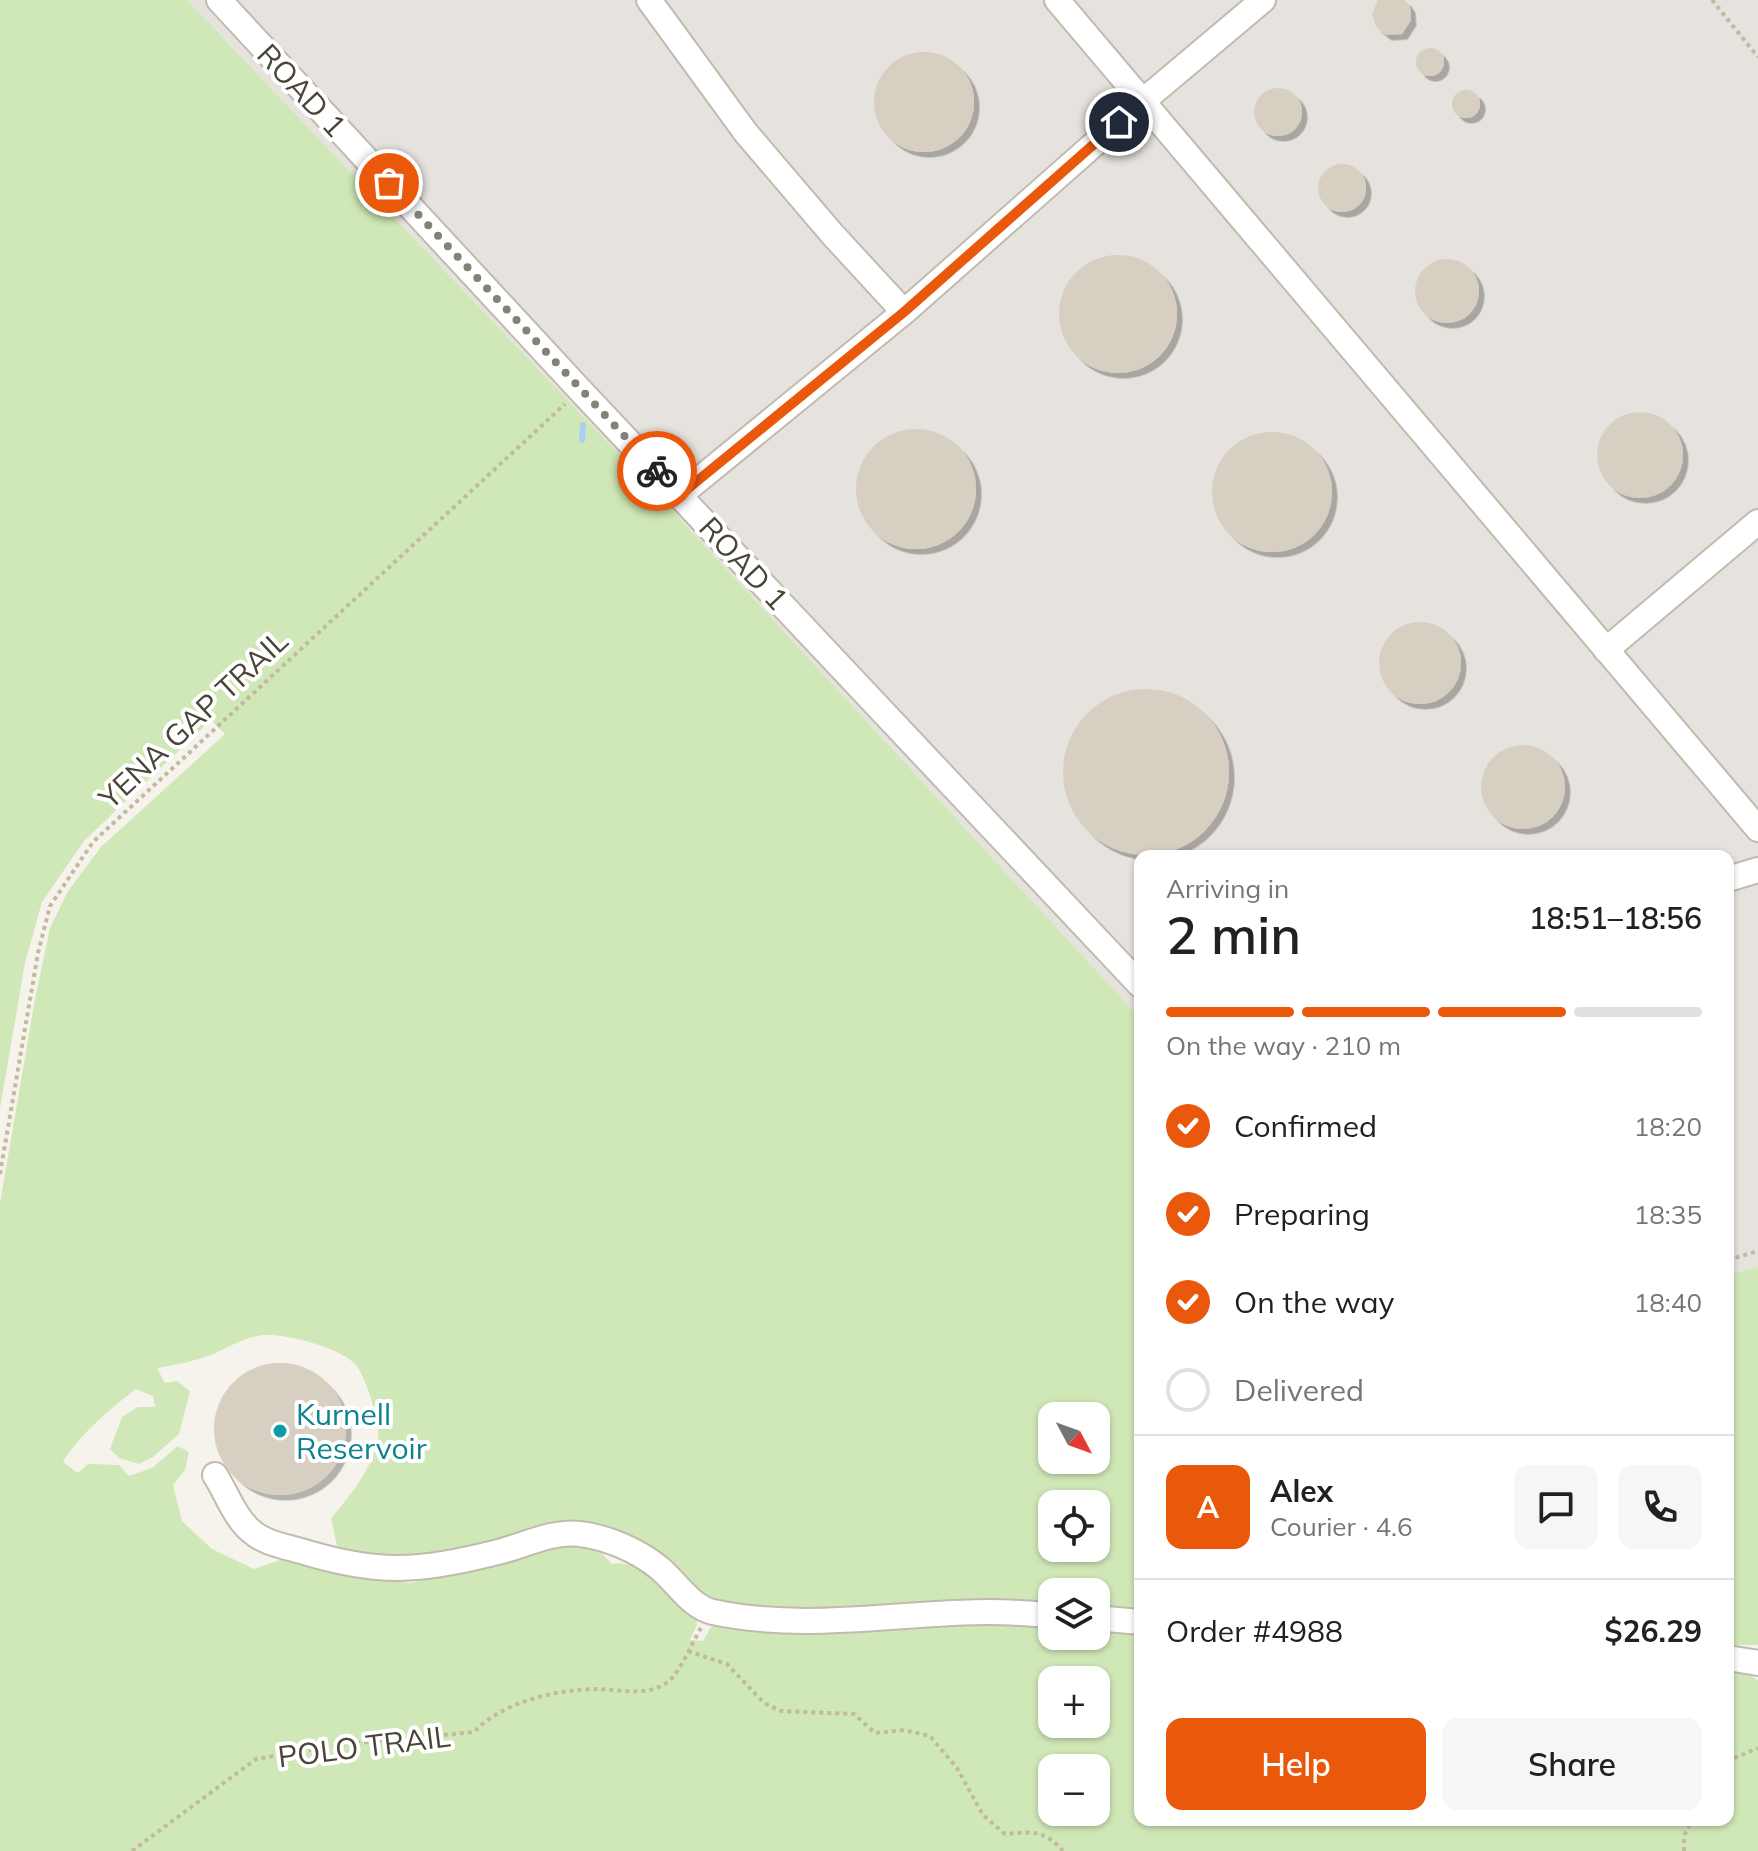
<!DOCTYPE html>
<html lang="en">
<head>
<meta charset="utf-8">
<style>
	body { margin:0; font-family:Mulish,sans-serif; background:#f6f6f6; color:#202124; height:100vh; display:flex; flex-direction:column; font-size:30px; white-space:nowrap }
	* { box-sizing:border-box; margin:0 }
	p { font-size:26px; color:#757577 }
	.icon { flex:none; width:44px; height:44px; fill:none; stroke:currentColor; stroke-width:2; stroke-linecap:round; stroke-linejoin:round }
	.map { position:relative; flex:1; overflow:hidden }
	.side { position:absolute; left:1134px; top:850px; width:600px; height:976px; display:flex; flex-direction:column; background:#fff; border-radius:16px; box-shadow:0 2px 6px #0004 }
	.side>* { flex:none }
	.needle { width:52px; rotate:131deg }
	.tools { position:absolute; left:1038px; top:1402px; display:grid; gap:16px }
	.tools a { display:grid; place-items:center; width:72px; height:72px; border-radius:16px; background:#fff; box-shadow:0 2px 6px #0004; font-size:40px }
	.pin { position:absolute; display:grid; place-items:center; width:68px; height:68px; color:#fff; margin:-34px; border:4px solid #fff; border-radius:50%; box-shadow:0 2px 8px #0007 }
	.courier { position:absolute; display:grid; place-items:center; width:80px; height:80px; margin:-40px; border:6px solid #ea580c; border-radius:50%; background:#fff; color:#222; box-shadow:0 2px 10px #0007 }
	.overview em { font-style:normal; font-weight:600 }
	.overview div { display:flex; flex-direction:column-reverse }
	.overview { display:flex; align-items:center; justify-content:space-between; height:136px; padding:0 32px }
	h1 { font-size:52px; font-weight:600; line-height:60px }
	.bar { display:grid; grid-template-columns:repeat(4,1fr); gap:12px 8px; align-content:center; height:96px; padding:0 32px }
	.bar i { height:10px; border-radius:6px; background:#e0e0e0 }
	.bar .current { background:#ea580c }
	.bar p { grid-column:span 4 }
	.line { display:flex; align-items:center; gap:20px; padding:0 32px; border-top:2px solid #e0e0e0 }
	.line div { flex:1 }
	.round { display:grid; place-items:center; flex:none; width:84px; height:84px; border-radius:16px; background:#f6f6f6 }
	ol { padding:0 32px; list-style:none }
	li { display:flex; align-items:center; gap:24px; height:88px }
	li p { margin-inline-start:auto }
	li .icon { padding:8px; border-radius:50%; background:#ea580c; color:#fff; stroke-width:4 }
	li:last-child { color:#757577 }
	li i { width:44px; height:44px; border:4px solid #e0e0e0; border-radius:50% }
	.cta { display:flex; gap:16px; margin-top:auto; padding:16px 32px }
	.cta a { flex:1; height:92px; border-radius:16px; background:#ea580c; color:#fff; font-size:32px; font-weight:600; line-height:92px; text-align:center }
	.cta a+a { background:#f6f6f6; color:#202124 }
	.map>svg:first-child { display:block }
	.industrial { fill:#e6e2dd }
	.green { fill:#d0e8b7; fill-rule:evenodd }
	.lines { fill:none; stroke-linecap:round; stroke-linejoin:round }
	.stream { stroke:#abd1ef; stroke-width:6 }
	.building { fill:#d7cfc2; filter:url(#shadow) }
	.minor-casing { stroke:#c1bbae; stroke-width:28 }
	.path { stroke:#c3b8a0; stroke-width:4; stroke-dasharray:4 4; stroke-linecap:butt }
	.minor { stroke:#fff; stroke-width:24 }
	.done { stroke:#868178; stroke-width:8; stroke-dasharray:0 14.4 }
	.route { stroke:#ea580c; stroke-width:10 }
	.culture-dot { fill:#0f9aa8; stroke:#fff; stroke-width:3 }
	.labels { text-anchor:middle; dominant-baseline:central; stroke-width:8; stroke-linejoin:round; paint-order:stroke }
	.street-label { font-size:30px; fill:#4a4439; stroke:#fff }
	.culture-label { font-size:30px; fill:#0d838f; stroke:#fff; text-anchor:start }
</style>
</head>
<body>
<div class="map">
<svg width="1758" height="1851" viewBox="0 0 1758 1851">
	<defs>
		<filter id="shadow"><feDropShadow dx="5.5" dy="5.5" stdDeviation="0" flood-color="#0004"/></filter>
	</defs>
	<rect width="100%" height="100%" fill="#f6f3ec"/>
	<!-- industrial -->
	<path class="industrial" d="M187,0h1571v1267l-30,8v-419h-588v162l-483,-524z"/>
	<!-- green -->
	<g class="green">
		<path d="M0,0h187l470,494 483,524v594l-44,-5v-15h-44v13l-207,8 -116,-4 -28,-11 -91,-67 -217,34 -56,-19 -6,-28c20,-23 40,-48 47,-78 3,-16 -12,-64 -23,-76 -15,-16 -70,-31 -92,-29 -18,2 -36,13 -52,20 -17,6 -36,10 -54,13l8,15 12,-2 13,10 -11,43 -26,23 -14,7 -20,-6 -9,-9 12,-32 16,-10h17l-2,-11 -17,-7c-24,18 -58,47 -73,73l15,11 10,-9 31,1 10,11 23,-8 26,-22 11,6 -4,18 -12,15 9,36 30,28 42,20 32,-11 68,20 20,-1 37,6 146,-39h26l15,5 14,15c28,-7 63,32 84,48l1,13 -7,15 13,1 12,-21 337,3v13h44v-11l44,3v192h588v-150l21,5 9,5v171h-1758v-648l35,-204 15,-71 18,-37 33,-44 124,-113 -14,-14 -127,121 -42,61 -17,61 -25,145zM1052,1416h44v44h-44zM1052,1504h44v44h-44zM1052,1680h44v44h-44zM1052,1768h44v44h-44z"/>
		<path d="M1758,1267v378h-30v-370z"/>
	</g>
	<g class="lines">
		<!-- stream -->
		<path class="stream" d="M582,440l1,-15"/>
	</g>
	<!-- building -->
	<g class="building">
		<path d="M1378,0h27l5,7 1,13 -9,14 -16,1 -10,-8 -4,-13z"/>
		<circle cx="1430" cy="62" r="14"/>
		<circle cx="924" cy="102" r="50"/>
		<circle cx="1278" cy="112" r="24"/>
		<circle cx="1466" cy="104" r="14"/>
		<circle cx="1342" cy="188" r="24"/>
		<circle cx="1118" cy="314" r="59"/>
		<circle cx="1447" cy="291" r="32"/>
		<circle cx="1640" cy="455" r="43"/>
		<circle cx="916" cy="489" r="60"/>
		<circle cx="1272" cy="492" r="60"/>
		<circle cx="1420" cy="663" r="41"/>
		<circle cx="1146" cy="772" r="83"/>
		<circle cx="1523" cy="787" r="42"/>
		<circle cx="280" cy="1429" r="66"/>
	</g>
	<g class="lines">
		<defs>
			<g id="minor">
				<path d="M219,0l361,390 560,595"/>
				<path d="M649,0l97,133 87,102 71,77"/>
				<path d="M1057,0l701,829"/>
				<path d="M680,495l224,-183 239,-211 120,-101"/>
				<path d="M1606,650l152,-128"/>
				<path d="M1728,879l30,-9"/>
				<path d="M215,1475c11,17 20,43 36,56 13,12 33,15 50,20 78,24 119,21 197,1 25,-6 56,-22 82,-18 26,3 57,16 78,33 17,13 32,40 55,45 93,20 185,0 278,0 21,0 41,2 61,3"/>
				<path d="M1096,1618l44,4"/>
				<path d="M1728,1658l30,5"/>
			</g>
		</defs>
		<!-- minor casing -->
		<use href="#minor" class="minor-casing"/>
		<!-- path -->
		<g class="path">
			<path d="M1712,0l46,57"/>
			<path d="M0,1174l38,-221 12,-47 43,-64 472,-438"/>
			<path d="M1728,1260l30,-9"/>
			<path d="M688,1651l39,13 37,39 17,8 73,3 21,19 29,-3 26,6 27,32 26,47 22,19c27,-2 39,-5 58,17"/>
			<path d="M1728,1763l4,-4 26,-11"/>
			<path d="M132,1851l124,-92 91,-15 127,-12c28,-30 83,-43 124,-43 24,1 51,8 71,-8 11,-9 24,-40 32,-53"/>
			<path d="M1684,1851v-15l8,-16"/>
		</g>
		<!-- minor -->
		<use href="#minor" class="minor"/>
	</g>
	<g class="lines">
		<!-- done -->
		<path class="done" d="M389,183l268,288"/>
		<!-- route -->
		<path class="route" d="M657,471l23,24 224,-183 215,-190"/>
	</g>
	<!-- markers -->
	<circle class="culture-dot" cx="280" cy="1431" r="8"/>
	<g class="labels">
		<!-- street labels -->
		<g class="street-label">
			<text transform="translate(302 90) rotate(47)">ROAD 1</text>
			<text transform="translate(744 563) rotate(47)">ROAD 1</text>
			<text transform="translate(193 719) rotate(-43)">YENA GAP TRAIL</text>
			<text transform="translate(364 1746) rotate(-7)">POLO TRAIL</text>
		</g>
		<!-- culture labels -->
		<g class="culture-label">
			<text x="296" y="1414">Kurnell<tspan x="296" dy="34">Reservoir</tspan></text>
		</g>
	</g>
</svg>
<div class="tools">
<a><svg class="needle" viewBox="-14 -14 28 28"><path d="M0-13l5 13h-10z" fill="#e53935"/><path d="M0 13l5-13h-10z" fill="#757577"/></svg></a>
<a><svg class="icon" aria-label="locate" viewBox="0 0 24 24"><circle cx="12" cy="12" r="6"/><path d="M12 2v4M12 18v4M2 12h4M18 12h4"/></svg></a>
<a><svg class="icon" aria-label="layers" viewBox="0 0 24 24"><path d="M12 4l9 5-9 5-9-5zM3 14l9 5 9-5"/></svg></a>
<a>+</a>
<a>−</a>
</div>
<div class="pin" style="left:389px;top:183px;background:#ea580c"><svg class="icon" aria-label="bag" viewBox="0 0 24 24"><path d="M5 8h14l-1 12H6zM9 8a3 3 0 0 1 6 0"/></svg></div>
<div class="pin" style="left:1119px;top:122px;background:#1f2937"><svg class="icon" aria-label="home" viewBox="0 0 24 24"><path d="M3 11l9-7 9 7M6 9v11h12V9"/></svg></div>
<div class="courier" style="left:657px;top:471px"><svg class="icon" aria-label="bike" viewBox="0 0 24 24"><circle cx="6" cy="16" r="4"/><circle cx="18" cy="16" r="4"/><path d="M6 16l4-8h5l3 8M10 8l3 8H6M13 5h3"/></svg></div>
<section class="side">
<div class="overview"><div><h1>2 min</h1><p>Arriving in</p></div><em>18:51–18:56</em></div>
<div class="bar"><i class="current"></i><i class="current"></i><i class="current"></i><i></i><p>On the way · 210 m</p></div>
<ol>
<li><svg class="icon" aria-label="check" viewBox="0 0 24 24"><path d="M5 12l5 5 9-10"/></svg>Confirmed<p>18:20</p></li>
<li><svg class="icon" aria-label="check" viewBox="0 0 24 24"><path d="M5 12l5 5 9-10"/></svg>Preparing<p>18:35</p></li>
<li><svg class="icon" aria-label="check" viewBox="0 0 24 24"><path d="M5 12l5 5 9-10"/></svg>On the way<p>18:40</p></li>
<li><i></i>Delivered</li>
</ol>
<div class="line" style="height:144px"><b class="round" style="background:#ea580c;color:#fff">A</b><div><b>Alex</b><p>Courier · 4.6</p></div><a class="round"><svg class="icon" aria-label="chat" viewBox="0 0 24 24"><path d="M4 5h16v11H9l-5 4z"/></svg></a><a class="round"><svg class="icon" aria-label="phone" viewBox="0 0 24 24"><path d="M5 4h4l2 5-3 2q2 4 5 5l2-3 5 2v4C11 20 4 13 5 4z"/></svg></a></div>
<div class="line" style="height:104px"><div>Order #4988</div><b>$26.29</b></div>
<div class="cta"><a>Help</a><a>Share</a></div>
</section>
</div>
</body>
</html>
